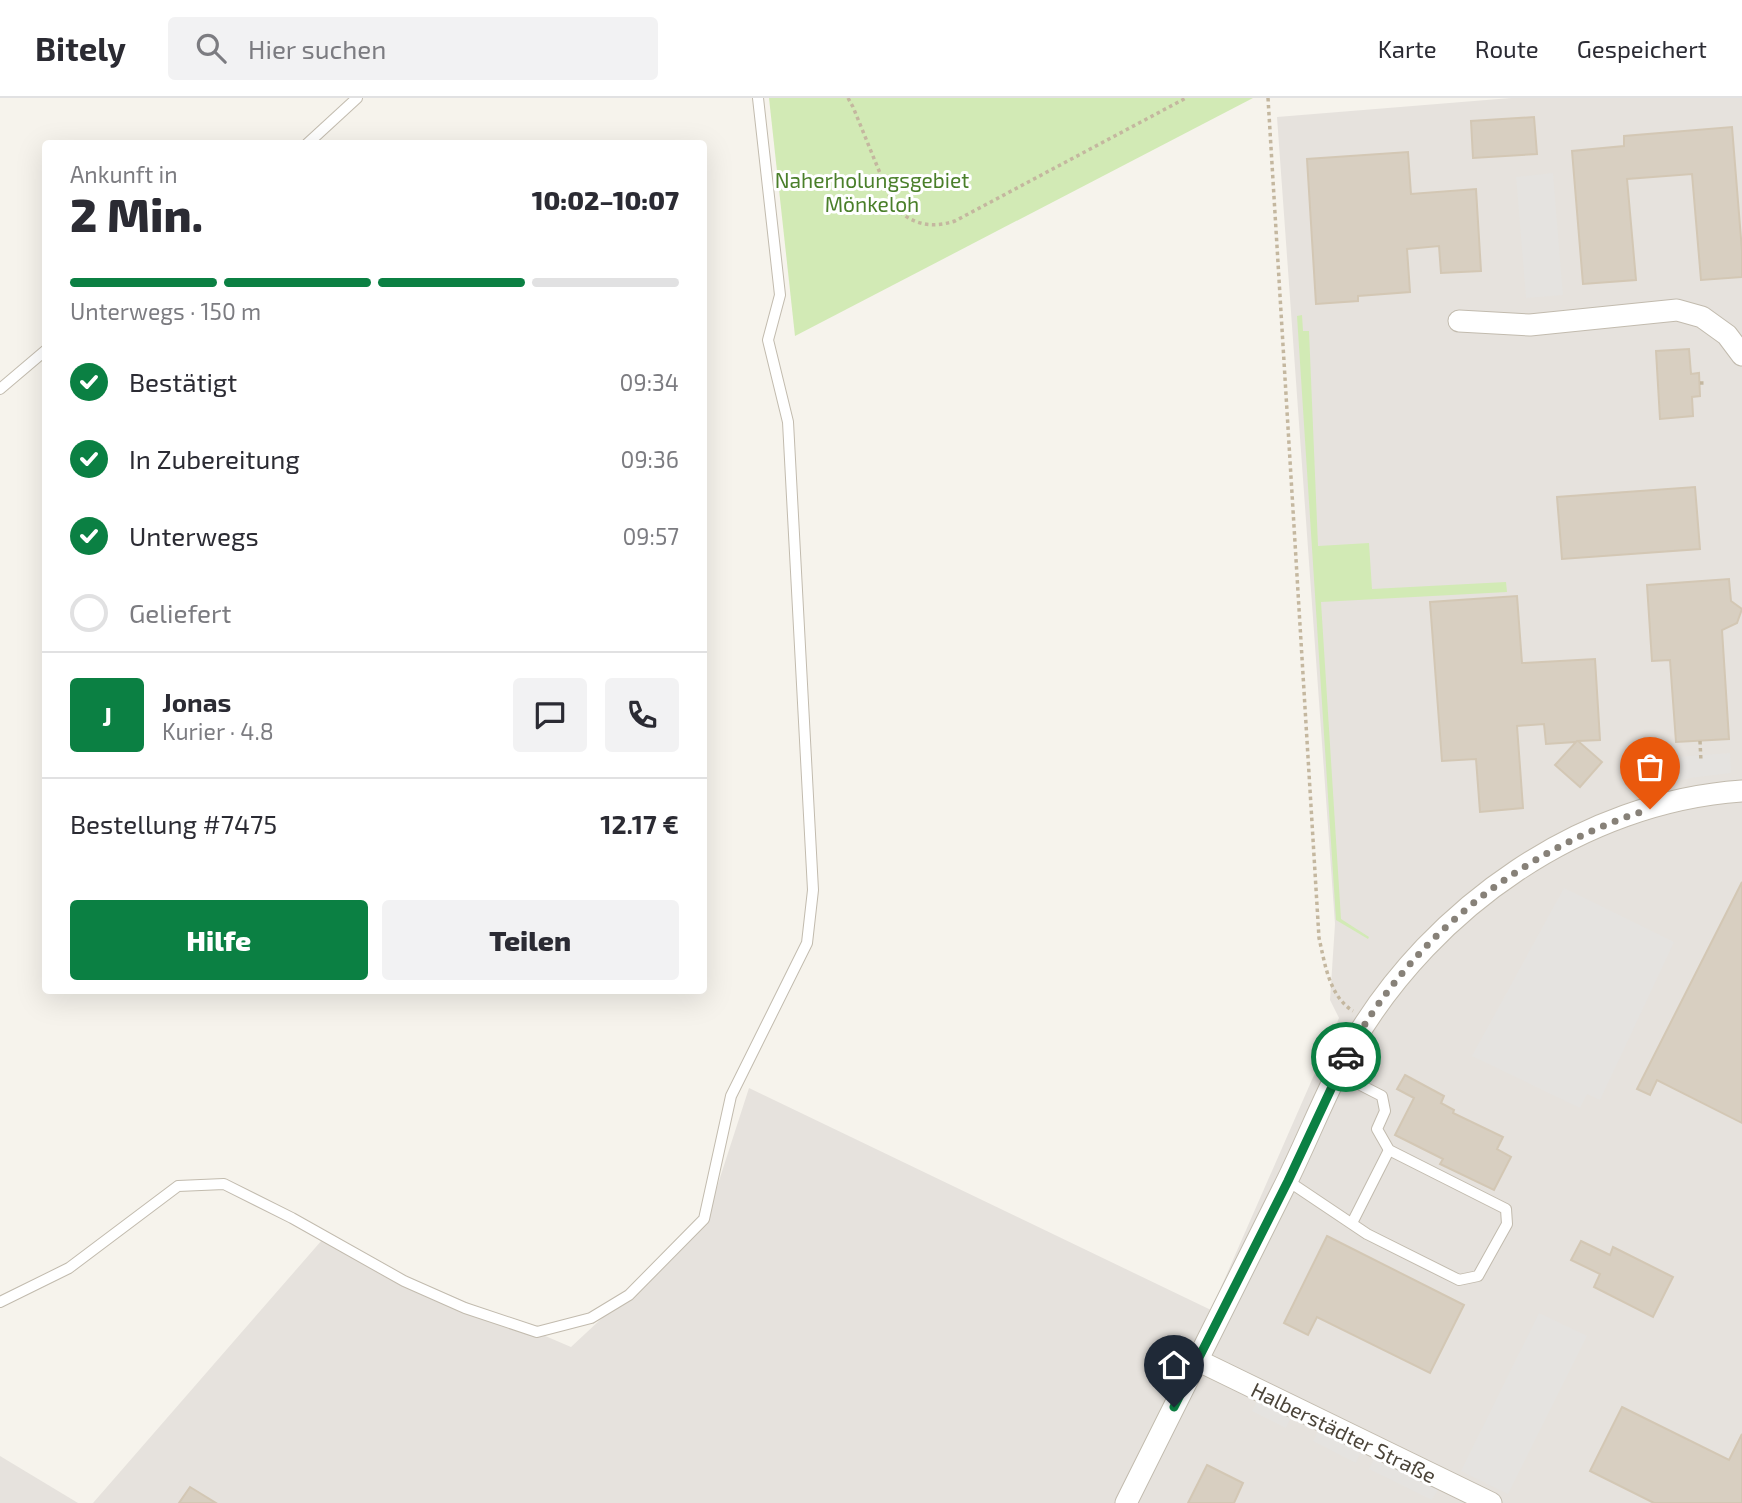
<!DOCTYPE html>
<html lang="de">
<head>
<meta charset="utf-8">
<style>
	body { margin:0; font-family:"Exo 2",sans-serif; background:#f2f2f3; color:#2b2b33; height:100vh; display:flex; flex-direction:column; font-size:26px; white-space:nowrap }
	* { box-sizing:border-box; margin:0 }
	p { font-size:23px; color:#7c7c81 }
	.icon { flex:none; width:38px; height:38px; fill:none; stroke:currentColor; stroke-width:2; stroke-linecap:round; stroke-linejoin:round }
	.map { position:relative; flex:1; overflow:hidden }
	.side { position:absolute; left:42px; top:42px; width:665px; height:854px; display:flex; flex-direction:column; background:#fff; border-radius:7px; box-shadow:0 7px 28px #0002 }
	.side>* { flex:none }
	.pin { position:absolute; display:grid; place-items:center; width:60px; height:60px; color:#fff; margin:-72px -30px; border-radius:50% 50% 50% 0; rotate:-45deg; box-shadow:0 0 7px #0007 }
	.pin .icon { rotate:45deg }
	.courier { position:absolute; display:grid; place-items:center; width:70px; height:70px; margin:-35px; border:5px solid #0b8043; border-radius:50%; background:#fff; color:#222; box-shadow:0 2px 9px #0007 }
	.overview em { font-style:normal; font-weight:800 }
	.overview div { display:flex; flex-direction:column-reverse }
	.overview { display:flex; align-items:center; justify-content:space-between; height:119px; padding:0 28px }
	h1 { font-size:46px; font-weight:800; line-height:52px }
	.bar { display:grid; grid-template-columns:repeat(4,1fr); gap:10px 7px; align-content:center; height:84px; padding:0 28px }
	.bar i { height:9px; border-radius:5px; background:#e1e1e2 }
	.bar .on { background:#0b8043 }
	.bar p { grid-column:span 4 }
	.line { display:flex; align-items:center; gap:18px; padding:0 28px; border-top:2px solid #e1e1e2 }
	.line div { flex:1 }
	.round { display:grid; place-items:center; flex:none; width:74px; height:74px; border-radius:7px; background:#f2f2f3 }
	ol { padding:0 28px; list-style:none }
	li { display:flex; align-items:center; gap:21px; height:77px }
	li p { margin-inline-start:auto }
	li .icon { padding:7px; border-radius:50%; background:#0b8043; color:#fff; stroke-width:4 }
	li:last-child { color:#7c7c81 }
	li i { width:38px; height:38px; border:4px solid #e1e1e2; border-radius:50% }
	.primary-button { display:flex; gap:14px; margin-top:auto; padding:14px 28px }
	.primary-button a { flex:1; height:80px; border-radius:7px; background:#0b8043; color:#fff; font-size:28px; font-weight:800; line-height:80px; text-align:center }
	.primary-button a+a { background:#f2f2f3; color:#2b2b33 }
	header { display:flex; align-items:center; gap:42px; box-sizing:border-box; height:98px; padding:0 35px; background:#fff; border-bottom:2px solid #e1e1e2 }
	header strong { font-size:33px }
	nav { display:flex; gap:38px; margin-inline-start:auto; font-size:24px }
	.search { width:490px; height:63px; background:#f2f2f3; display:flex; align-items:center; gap:18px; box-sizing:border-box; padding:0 24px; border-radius:7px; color:#7c7c81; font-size:26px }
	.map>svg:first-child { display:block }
	.industrial { fill:#e6e2dd }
	.green { fill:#d2eab5 }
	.parking { fill:#e5e3e0 }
	.building { fill:#d8cfc1; stroke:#d3c7b4; stroke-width:2 }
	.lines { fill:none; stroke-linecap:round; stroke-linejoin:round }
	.service-casing { stroke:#c2bbae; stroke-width:12 }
	.minor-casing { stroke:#c2bbae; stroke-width:23 }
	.path { stroke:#c4b79f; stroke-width:3.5; stroke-dasharray:3.5 3.5; stroke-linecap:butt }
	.service { stroke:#fff; stroke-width:10 }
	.minor { stroke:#fff; stroke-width:21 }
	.done { stroke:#878178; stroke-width:7; stroke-dasharray:0 12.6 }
	.route { stroke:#0b8043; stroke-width:9 }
	.labels { text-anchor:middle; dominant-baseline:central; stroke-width:6; stroke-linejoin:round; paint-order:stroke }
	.park-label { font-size:21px; fill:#4a7f2a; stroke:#fff }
	.street-label { font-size:21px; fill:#4b4439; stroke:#fff }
</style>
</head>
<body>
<header>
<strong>Bitely</strong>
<div class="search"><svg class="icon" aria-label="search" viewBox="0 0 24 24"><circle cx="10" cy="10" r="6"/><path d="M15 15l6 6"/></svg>Hier suchen</div>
<nav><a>Karte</a><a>Route</a><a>Gespeichert</a></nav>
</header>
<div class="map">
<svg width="1742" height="1405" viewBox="0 0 1742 1405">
	<rect width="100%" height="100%" fill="#f6f3ec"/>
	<!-- industrial -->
	<g class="industrial">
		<path d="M1511,0h231v1405h-1649l229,-263 249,107 135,-126 43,-133 462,222 128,-292 -9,-18 5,-76 -58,-807z"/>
		<path d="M0,1358l78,47h-78z"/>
	</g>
	<!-- green -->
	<g class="green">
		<path d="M769,0h484l-458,238z"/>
		<path d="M1302,217l1,16h6l9,215 51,-3 3,46 134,-7 1,10 -186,10 20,317 28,18 -1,2 -32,-19 -39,-604z"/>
	</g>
	<!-- parking -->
	<g class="parking">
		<path d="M1553,75l10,122 -37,3 -10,-121z"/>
		<path d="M1730,655l1,20 -40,5 -39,8 -1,-27z"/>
		<path d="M1564,790l110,54 -74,158 -13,-6 -7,14 -108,-52z"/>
		<path d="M1539,1215l48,23 -79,158 -47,-23z"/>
		<path d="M1258,1301l34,16 -6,13 -34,-17z"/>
		<path d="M1319,1331l43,21 -6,13 -43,-22z"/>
		<path d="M1375,1358l64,32 -7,12 -63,-31z"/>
	</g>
	<!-- building -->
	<g class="building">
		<path d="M1534,19l3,37 -64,4 -2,-37z"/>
		<path d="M1732,29l10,124v26l-41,3 -9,-106 -65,5 9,101 -53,4 -11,-133 52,-5v-10z"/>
		<path d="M1408,54l3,42 65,-5 5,82 -40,2 -2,-27 -32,3 3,43 -52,4v5l-42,3 -9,-145z"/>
		<path d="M1689,251l2,25 8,-1 1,23 -8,1 1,19 -33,3 -4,-68z"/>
		<path d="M1695,389l5,62 -138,10 -5,-62z"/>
		<path d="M1729,481l2,22 11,8 -5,14 -15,7 7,109 -53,3 -6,-82 -18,1 -5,-76z"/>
		<path d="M1517,498l5,67 73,-4 5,81 -22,1 24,21 -22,25 -25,-22 21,-23 -30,2 -2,-20 -27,2 6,82 -43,4 -4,-53 -34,2 -12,-159z"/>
		<path d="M1742,784v241l-85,-43 -7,15 -13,-6z"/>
		<path d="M1405,977l39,21 -3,7 13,7 -1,3 50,24 -6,12 14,8 -17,33 -54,-26 3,-5 -48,-24 19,-37 -17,-9z"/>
		<path d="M1327,1138l137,69 -34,68 -113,-56 -9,18 -24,-12z"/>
		<path d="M1581,1143l29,14 3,-8 60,30 -20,40 -59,-30 6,-13 -29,-14z"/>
		<path d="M1622,1309l107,53 13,-26v69h-88l-64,-32z"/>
		<path d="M1207,1367l36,18 -9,20h-46z"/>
		<path d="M190,1389l26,16h-37z"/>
	</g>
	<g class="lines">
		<defs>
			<g id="service">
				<path d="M307,46l50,-46"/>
				<path d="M0,291l46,-39"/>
				<path d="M1288,1083l79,53 92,46 19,-4 29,-52 -1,-15 -117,-59 -12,-21 8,-18 -3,-15 -45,-23"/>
				<path d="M1352,1125l37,-73"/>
				<path d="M0,1204l69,-34 109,-82 46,-2 68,34 112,63 61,27 72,24 54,-14 38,-23 75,-76 27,-123 76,-153 6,-53 -25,-468 -20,-82 12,-45 -22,-197"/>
			</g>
			<g id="minor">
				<path d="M1459,223l71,4 147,-15 25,7 25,18 15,20"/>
				<path d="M1197,1262l294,143"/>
				<path d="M1126,1405c52,-104 104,-208 156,-312 25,-49 44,-101 71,-148 80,-136 229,-241 389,-252"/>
			</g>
		</defs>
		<!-- service casing -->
		<use href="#service" class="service-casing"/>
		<!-- minor casing -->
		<use href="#minor" class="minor-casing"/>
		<!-- path -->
		<g class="path">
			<path d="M848,0l5,9 40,98c17,19 37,24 62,16l231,-123"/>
			<path d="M1268,0l51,840c6,26 10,58 34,73"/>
			<path d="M1700,285h6"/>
			<path d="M1700,643l1,21"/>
		</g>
		<!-- service -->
		<use href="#service" class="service"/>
		<!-- minor -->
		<use href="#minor" class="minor"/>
	</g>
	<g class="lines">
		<!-- done -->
		<path class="done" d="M1346,959c63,-120 176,-208 304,-248"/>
		<!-- route -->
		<path class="route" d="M1174,1309l114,-226 58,-124"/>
	</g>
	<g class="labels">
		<!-- park labels -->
		<g class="park-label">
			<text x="872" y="81">Naherholungsgebiet<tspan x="872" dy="24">Mönkeloh</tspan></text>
		</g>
		<!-- street labels -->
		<g class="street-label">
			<text transform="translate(1344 1334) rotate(26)">Halberstädter Straße</text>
		</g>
	</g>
</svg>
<div class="pin" style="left:1650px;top:711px;background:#ea580c"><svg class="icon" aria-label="bag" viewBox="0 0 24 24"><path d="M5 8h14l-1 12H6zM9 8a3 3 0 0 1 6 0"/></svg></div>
<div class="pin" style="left:1174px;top:1309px;background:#1f2937"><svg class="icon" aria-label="home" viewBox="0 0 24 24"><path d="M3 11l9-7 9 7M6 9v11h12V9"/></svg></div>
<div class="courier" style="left:1346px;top:959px"><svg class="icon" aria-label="car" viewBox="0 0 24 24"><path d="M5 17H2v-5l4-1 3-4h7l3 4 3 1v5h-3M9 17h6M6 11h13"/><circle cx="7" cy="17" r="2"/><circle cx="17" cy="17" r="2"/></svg></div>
<section class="side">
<div class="overview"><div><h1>2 Min.</h1><p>Ankunft in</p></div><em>10:02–10:07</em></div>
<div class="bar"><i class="on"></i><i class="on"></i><i class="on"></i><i></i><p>Unterwegs · 150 m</p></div>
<ol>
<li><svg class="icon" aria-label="check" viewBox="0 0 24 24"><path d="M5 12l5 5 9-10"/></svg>Bestätigt<p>09:34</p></li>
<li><svg class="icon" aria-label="check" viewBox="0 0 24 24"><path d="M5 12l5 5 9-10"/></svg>In Zubereitung<p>09:36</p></li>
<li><svg class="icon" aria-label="check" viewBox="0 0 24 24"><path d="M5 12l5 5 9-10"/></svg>Unterwegs<p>09:57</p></li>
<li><i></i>Geliefert</li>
</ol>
<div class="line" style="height:126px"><b class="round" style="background:#0b8043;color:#fff">J</b><div><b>Jonas</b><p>Kurier · 4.8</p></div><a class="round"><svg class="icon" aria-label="chat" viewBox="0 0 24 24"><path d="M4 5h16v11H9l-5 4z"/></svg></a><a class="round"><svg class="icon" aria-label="phone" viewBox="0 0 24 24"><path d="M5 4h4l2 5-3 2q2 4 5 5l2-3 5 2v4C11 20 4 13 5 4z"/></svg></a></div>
<div class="line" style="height:91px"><div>Bestellung #7475</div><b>12.17 €</b></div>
<div class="primary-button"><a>Hilfe</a><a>Teilen</a></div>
</section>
</div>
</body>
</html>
